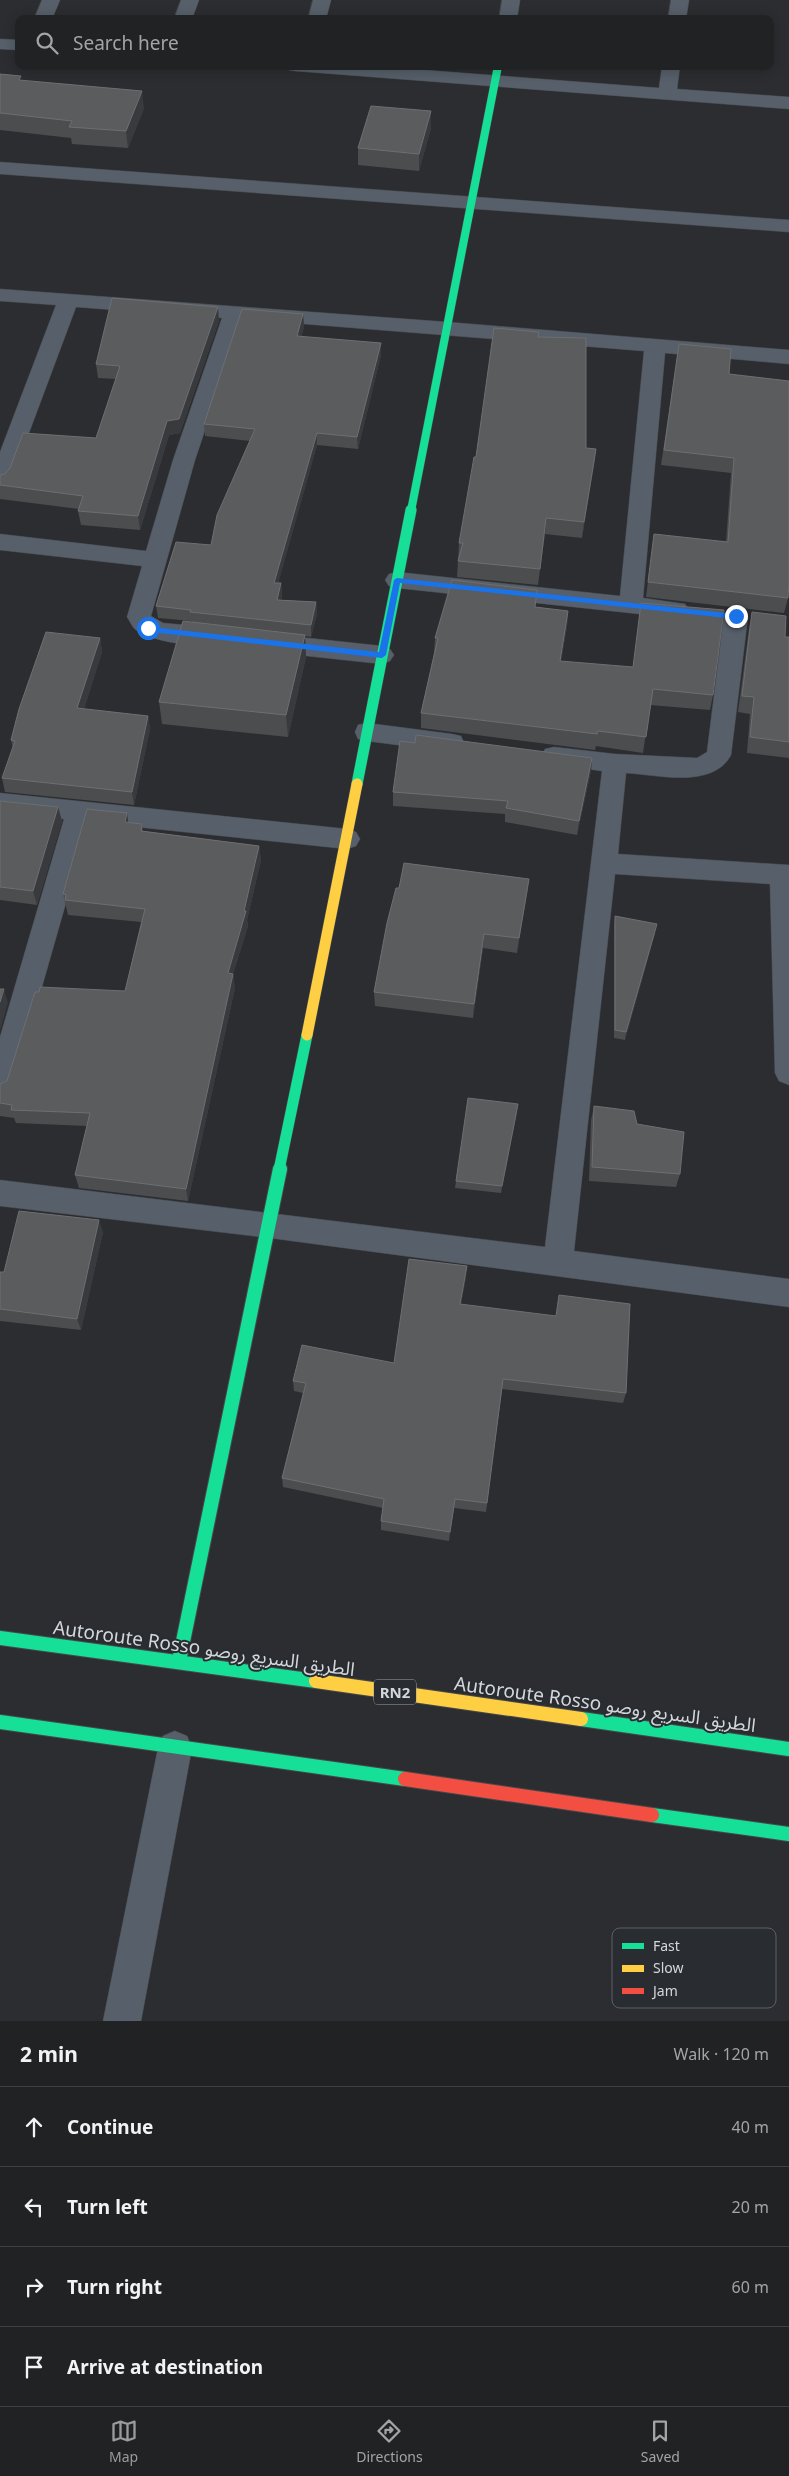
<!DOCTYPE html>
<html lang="en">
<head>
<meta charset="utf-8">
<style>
	body { margin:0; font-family:"Noto Sans","Noto Sans Arabic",sans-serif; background:#282a2c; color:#f1f3f6 }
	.stop { position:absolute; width:15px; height:15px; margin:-11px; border:4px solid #1a73e8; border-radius:50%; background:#fff }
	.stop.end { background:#1a73e8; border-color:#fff; box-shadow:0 1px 5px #0008 }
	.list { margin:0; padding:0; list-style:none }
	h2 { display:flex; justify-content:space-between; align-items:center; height:65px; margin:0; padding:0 20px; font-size:21px }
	h2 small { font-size:16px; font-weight:400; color:#a2a4a6 }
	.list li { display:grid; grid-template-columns:32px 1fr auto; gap:15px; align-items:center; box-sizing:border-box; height:80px; padding:0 20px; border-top:1px solid #3d3f41 }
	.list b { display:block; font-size:19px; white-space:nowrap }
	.list em { font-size:16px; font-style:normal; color:#a2a4a6 }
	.icon { flex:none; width:28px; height:28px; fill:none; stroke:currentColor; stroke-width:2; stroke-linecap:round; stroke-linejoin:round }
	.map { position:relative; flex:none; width:789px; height:2021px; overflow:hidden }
	.search { position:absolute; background:#202224; box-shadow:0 2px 12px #0003; left:15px; right:15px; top:15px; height:55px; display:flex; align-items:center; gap:12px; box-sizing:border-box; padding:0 18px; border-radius:10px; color:#a2a4a6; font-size:19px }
	.sheet { height:385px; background:#202224 }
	nav { display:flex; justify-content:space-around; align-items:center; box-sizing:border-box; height:70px; border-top:1px solid #3d3f41; background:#202224; font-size:14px; color:#a2a4a6 }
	nav a { display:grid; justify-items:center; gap:2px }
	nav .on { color:#999c9e }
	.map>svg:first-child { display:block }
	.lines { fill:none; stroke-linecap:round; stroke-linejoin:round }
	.street-casing { stroke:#47484a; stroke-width:1 }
	.fast-far2-casing { stroke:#47484a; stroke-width:9 }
	.fast-far1-casing { stroke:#47484a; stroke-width:12 }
	.fast-casing { stroke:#47484a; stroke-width:16 }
	.slow-far1-casing { stroke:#47484a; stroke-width:12 }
	.slow-casing { stroke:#47484a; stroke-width:16 }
	.jam-casing { stroke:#47484a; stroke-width:16 }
	.street { fill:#565f6a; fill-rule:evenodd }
	.fast-far2 { stroke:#16e098; stroke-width:8 }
	.fast-far1 { stroke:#16e098; stroke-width:11 }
	.fast { stroke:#16e098; stroke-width:14 }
	.slow-far1 { stroke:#ffcf43; stroke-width:11 }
	.slow { stroke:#ffcf43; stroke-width:14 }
	.jam { stroke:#f24e42; stroke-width:14 }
	.wall { fill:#4b4d4f }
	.shaded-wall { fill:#383a3d }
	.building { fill:#5a5c5e; stroke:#6d6f72 }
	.route { fill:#1a73e8 }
	.labels { text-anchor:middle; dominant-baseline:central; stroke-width:4; stroke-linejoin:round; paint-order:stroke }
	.shield { fill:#292d32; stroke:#a1a4a8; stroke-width:1 }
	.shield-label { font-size:15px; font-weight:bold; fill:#d4d7da }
	.near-street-label { font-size:19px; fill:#d4d7da; stroke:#292d32 }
	.key { fill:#292d32; stroke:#5c6064; stroke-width:1 }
	.key-label { font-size:14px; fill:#d4d7da }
</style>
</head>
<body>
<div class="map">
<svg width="789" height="2021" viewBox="0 0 789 2021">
	<rect width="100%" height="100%" fill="#2b2d30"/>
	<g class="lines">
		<g class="street-casing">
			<path id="street" d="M42,0H60L52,19H34Z
				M181,0H199L192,19H174Z
				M313,0H331L326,19H308Z
				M502,0H520L517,19H499Z
				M671,0H689L686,19H668Z
				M0,39L19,40V50L0,49Z
				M286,66H371L659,88L662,66H680L677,89L789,97V109L295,71L289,70Z
				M0,162L789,220V232L0,174Z
				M0,289L447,322L789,350V364L665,353L643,598L685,604L689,610L685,616L677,618L397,588L389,586L385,580L389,574L397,572L620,596L644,351L242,319L195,460L151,616L163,623L217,628L225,631L229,637L225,643C206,649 153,643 136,630C132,627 130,621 127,617L142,566L0,550V534L146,551L173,460L222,318L76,307L11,481L8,486L0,488V452L56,305L0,301Z
				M736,608L744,610L748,616L731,755C713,789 659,775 626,773L618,854L789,865V1085L779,1081L775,1073L770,884L615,874L574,1251L789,1279V1307L270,1238L0,1206V1180L545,1247L602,771L545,763L542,756L545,749L554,747L615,754L697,758L707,752L724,616L728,610Z
				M270,634L382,646L390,649L394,655L390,661L382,664L270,652L262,649L258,643L262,637Z
				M367,723L452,734L461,736L464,743L461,750L452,752L367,741L358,739L355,732L358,725Z
				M0,793L347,829L356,832L360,839L356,846L347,849L89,822L14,1085L10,1094L0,1097V1037L64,819L0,813Z
				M175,1731L187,1736L192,1748L141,2021H103L158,1748L163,1736Z"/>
		</g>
		<g class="fast-far2-casing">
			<path id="fast-far2" d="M411,511L498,66"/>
		</g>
		<g class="fast-far1-casing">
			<path id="fast-far1" d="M357,784L411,510
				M279,1170L307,1035"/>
		</g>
		<g class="fast-casing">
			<path id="fast" d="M0,1638L316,1681
				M179,1661L280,1169
				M581,1719L789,1749
				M0,1722L405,1779
				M652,1815L789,1834"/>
		</g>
		<g class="slow-far1-casing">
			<path id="slow-far1" d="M307,1035L357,784"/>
		</g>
		<g class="slow-casing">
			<path id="slow" d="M316,1681L581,1719"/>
		</g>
		<g class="jam-casing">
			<path id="jam" d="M405,1779L652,1815"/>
		</g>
		<use href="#street" class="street"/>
		<use href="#fast-far2" class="fast-far2"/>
		<use href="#fast-far1" class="fast-far1"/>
		<use href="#fast" class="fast"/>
		<use href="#slow-far1" class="slow-far1"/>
		<use href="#slow" class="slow"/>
		<use href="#jam" class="jam"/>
	</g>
	<path class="wall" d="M0,74L21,80L144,108L128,148L72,144L71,138L0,130Z
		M431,128L419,171L358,165V148Z
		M303,314L304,327L301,337L381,343V355L358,449L317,445L278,583H281L282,595L281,600L316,602L317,614L311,637L305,636L306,657L288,737L162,724L159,702L192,622L191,621L158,618L156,606L211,545L250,441L205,436L204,424Z
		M219,321L180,433L169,435L140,530L81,525L78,511L79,509L0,499V475L5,474L96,438L116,379L98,378L96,364Z
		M538,337L586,448L596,449L594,465L582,538L545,534L538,585L457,577L459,543L476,457Z
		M679,344L729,374L788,598L784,613L646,597L654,534L726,542L731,473L661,465Z
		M536,607L568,611L567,627L561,661L713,695L710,710L650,705L643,753L596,746L595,750L421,728V713L434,653L435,638Z
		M752,612L785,637H789V758L747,753L750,714L738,712L749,629Z
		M100,638L102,652L84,709L148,716L150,729L134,805L5,792L2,778L13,748L11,740Z
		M592,758L591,771L577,835L505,822V814L393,806V792Z
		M0,801L58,807L62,821L37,905L0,900Z
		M127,813L128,822L142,824L143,831L259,846L261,860L247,920L248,926L233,974L235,988L188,1201L79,1188L75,1175L87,1126L16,1123L14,1118L0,1116V1084L7,1081L39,992L125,991L141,922L68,915L63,894Z
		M529,879L527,894L517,953L483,948L473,1018L375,1006L374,992L399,888Z
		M615,916L655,933L625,1040L614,1038V925Z
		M594,1106L637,1124L680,1174L676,1187L589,1181L591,1120Z
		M517,1112L501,1193L455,1188L456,1181Z
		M103,1232L81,1330L0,1321V1272H4Z
		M466,1277L461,1304L626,1393L623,1403L502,1389L486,1512L454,1508L449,1541L381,1530V1521L383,1508L283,1487L282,1478L303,1393L294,1391L293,1381L394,1363Z"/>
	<path class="shaded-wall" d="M142,91L144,108L128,148L126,131Z
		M431,111V128L419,171V154Z
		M218,307L219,321L180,433L169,435L140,530L138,516L167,421Z
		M303,314L304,327L297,349V336Z
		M381,343V355L358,449L357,437Z
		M317,433V445L275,595L274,583Z
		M596,449L594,465L582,538L584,522Z
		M546,518L545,534L538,585L540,569Z
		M281,583L282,595L278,611L277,600Z
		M316,602L317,614L311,637V625Z
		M568,611L567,627L558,676L560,661Z
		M305,635L306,657L288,737L286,715Z
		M100,638L102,652L80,722L77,708Z
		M148,716L150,729L134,805L132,792Z
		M592,758L591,771L577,835L579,821Z
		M58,807L62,821L37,905L33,891Z
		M127,813L129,828L125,822Z
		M259,846L261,860L247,920L248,926L233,974L235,988L188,1201L186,1189L228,973L244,911Z
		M529,879L527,894L517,953L519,938Z
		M657,924L655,933L625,1040L626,1032Z
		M484,934L483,948L473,1018L474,1004Z
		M4,989L8,1003L0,1031V1002Z
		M518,1104L517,1112L501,1193L502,1186Z
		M99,1220L103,1232L81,1330L77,1319Z
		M467,1266L466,1277L459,1314L460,1304Z
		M455,1499L454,1508L449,1541L450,1532Z"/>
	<path class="building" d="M0,74L21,76L19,80L142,91L126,131L69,127L72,121L0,113Z
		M371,106L431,111L419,154L358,148Z
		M112,298L218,307L179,419L167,421L138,516L78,511L83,496L0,485V475L5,474L10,468L23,433L96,438L120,366L96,364Z
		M242,309L303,314L297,336L381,343L357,437L317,433L274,583H281L277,600L316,602L311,625L190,612L191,610L156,606L176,542L211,545L217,515L255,429L204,424Z
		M494,328L539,332L538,337L586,338V448L596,449L584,522L546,518L540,569L458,561L463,543H459L474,457H476Z
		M679,344L731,349L729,374L789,381V581L788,598L648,582L654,534L728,542L734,458L664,450Z
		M452,580L537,590L535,607L568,611L560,661L633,667L641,603L724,610L713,695L653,689L646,737L598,731L597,734L421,713L438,638H435Z
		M752,612L786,616L785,637H789V742L750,737L754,697L742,696Z
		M183,621L305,635L286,715L159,702Z
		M46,632L100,638L77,708L148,716L132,792L2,778L15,741L11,740L19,709Z
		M416,735L592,758L579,821L506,808L508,801L393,792L400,741L415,743Z
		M0,801L58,807L33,891L0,887Z
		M87,809L127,813L125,822L142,824L141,831L259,846L244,911H246L228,973L233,974L186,1189L75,1175L90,1113L11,1110L12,1105L0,1103V1084L7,1081L35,992H39L40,987L125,991L145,909L65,900L66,895L63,894Z
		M404,863L529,879L519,938L484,934L474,1004L374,992L387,923L396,888H399Z
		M615,916L657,924L626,1032L615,1030Z
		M0,989H4L0,1002Z
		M468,1098L518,1104L502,1186L456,1181Z
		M594,1106L634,1111L637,1124L684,1132L680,1174L592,1167Z
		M19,1211L99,1220L77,1319L0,1309V1272H4Z
		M409,1259L467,1266L460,1304L556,1316L559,1295L630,1304L626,1393L503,1379L487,1503L455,1499L450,1532L381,1521L384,1499L282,1478L306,1383L293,1381L302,1345L394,1363Z"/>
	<path class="route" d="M397,578L736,614L740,616L736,619L400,583L386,655L382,658L160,633L144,628L148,625L160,628L379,652L394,580Z"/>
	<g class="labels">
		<rect class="shield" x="374" y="1679.5" width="42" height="25" rx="4"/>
		<g class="shield-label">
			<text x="395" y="1692">RN2</text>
		</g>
		<g class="near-street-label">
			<text transform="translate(204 1648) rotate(8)">Autoroute Rosso الطريق السريع روصو</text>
			<text transform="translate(605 1704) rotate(8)">Autoroute Rosso الطريق السريع روصو</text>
		</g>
	</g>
	<rect x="612" y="1928" width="164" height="80" rx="8" class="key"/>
	<rect x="622" y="1943" width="22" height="6" fill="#16e098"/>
	<rect x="622" y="1965" width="22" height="7" fill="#ffcf43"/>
	<rect x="622" y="1988" width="22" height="6" fill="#f24e42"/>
	<g class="key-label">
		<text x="653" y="1951">Fast</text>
		<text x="653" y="1973">Slow</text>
		<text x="653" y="1996">Jam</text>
	</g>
</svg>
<div class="stop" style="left:148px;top:628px"></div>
<div class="stop end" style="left:736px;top:616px"></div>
<div class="search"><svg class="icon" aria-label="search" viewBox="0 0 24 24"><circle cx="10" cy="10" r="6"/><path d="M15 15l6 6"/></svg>Search here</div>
</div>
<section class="sheet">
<h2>2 min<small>Walk · 120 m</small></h2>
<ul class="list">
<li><svg class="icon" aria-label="ahead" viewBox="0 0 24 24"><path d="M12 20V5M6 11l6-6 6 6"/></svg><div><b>Continue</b></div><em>40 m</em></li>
<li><svg class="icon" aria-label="left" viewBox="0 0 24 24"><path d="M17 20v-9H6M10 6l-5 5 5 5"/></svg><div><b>Turn left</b></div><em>20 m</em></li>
<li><svg class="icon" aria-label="right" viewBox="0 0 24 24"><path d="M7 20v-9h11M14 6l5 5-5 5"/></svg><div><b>Turn right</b></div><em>60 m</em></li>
<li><svg class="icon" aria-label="arrive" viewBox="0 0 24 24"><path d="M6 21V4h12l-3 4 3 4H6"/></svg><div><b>Arrive at destination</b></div></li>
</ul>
</section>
<nav>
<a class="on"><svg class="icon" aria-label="map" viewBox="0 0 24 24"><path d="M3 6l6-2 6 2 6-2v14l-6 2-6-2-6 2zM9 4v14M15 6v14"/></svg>Map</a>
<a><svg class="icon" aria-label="directions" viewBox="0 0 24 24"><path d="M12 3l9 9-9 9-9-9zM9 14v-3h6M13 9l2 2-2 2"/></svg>Directions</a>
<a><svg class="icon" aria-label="saved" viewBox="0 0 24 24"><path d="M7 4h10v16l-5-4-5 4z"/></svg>Saved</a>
</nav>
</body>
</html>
